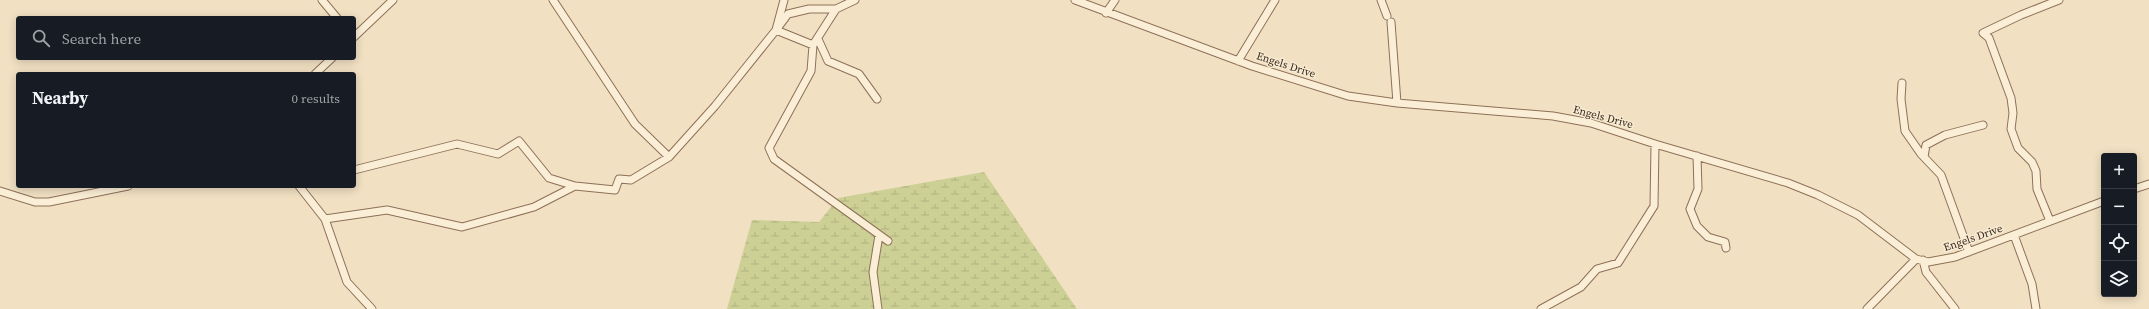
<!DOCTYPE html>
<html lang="en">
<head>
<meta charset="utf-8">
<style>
	body { margin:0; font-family:"Source Serif 4",serif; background:#242831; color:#f1f3f6 }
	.controls { position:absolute; right:12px; bottom:12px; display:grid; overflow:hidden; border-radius:4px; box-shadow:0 2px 10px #0003 }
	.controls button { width:36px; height:36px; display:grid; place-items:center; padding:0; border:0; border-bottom:1px solid #363941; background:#171b24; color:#f1f3f6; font:20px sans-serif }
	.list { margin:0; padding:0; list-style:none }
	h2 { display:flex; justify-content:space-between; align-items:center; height:52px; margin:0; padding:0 16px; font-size:17px }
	h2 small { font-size:13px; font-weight:400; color:#9ea1a6 }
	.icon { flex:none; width:22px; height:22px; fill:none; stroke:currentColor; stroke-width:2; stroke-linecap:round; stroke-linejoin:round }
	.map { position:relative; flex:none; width:2149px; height:309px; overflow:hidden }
	.search { position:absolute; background:#171b24; box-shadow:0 2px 10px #0003; left:16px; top:16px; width:340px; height:44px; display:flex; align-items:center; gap:10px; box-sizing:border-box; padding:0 14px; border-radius:4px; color:#9ea1a6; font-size:15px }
	.panel { position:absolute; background:#171b24; box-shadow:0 2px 10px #0003; left:16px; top:72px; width:340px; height:116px; border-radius:4px }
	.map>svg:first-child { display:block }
	.wetland { fill:url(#wetland-marsh) }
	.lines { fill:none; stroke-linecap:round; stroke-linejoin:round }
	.minor-casing { stroke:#8d7058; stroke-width:9 }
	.minor { stroke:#fbeed6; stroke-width:7 }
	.labels { text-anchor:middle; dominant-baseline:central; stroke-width:3; stroke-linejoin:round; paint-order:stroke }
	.street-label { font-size:11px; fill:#3b2a1d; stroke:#f8ebd3 }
</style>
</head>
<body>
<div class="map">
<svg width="2149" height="309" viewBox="0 0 2149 309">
	<defs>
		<pattern id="wetland-marsh" width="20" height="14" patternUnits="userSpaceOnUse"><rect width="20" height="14" fill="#cdd095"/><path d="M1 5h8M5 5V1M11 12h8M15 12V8" fill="none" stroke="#b1b380"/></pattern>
	</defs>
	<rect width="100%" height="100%" fill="#f1e0c2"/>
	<path class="wetland" d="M984,172L1077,309H727L752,220L819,222L838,198Z"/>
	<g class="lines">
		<g class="minor-casing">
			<path id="minor" d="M322,0L337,18
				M553,0L635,124L669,157
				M1075,0L1252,66L1348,96L1397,103L1553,116L1591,123L1655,144L1788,183L1818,195L1858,215L1916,259L1928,262L1955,257L2104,201
				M1381,0L1387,16
				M836,9L813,45L811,71L769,148L774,159L888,241
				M1106,13L1115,0
				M1391,22L1397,103
				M354,37L393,0
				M818,39L828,61L859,74L877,99
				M813,45L776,30L788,14L809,9H836L855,0
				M1238,61L1275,0
				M315,74L332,58
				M1902,83L1901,99L1905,131L1921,154L1941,175L1969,252
				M1697,156L1698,189L1690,209L1697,226L1708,237L1725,242L1726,248
				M1924,157L1926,145L1945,135L1983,125
				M354,170L457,144L498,154L519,141L549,178L575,186
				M299,186L325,219L347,282L372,309
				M2134,189L2149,184
				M0,191L35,202H49L128,186
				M325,219L387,210L462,227L534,207L575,186L615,190L619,179L631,180L669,157L715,106L776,30L784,0
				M2050,221L2037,189L2036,171L2032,162L2018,148L2011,129L2013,113L2011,98L1989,38L1983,33L2021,15L2059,0
				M2014,235L2032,284L2036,309
				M1923,260L1926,272L1955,309
				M878,309L873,272L879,235
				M1541,309L1581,287L1597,269L1618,263L1654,206L1655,144
				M1867,309L1916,259"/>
		</g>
		<use href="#minor" class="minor"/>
	</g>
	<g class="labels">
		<g class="street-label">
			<text transform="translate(1286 65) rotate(18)">Engels Drive</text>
			<text transform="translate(1603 117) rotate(15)">Engels Drive</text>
			<text transform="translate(1973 238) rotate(-19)">Engels Drive</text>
		</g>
	</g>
</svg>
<div class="controls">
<button>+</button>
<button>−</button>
<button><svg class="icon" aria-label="locate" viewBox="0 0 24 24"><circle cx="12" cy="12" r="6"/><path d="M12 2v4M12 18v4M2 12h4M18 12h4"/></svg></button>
<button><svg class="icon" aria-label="layers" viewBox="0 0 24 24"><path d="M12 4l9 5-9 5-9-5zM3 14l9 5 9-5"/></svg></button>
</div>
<div class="search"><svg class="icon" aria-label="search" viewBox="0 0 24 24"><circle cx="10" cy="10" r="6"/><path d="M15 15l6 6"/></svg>Search here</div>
<section class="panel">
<h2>Nearby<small>0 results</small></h2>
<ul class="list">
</ul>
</section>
</div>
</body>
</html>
